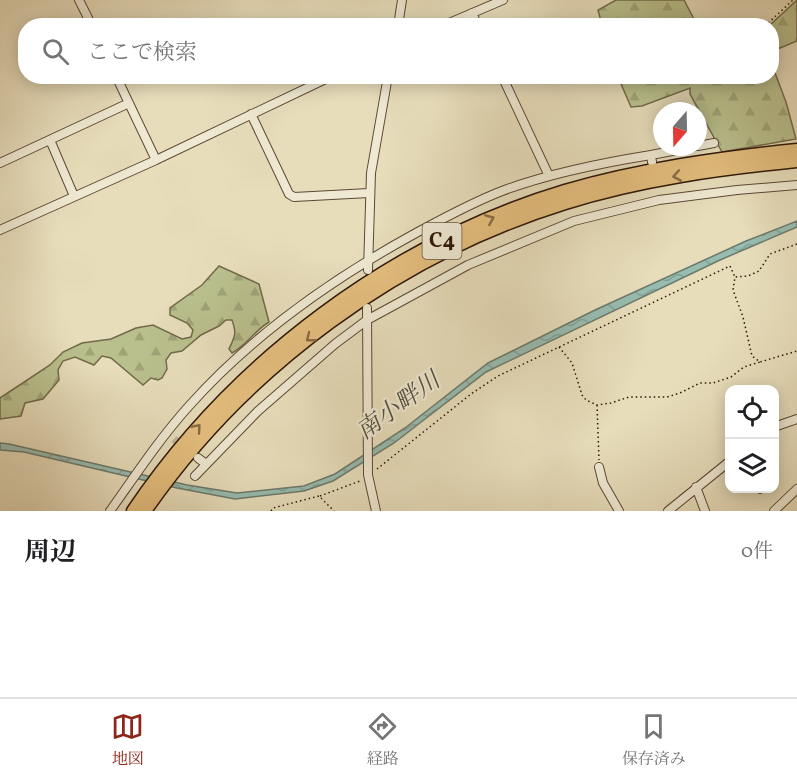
<!DOCTYPE html>
<html lang="ja">
<head>
<meta charset="utf-8">
<style>
	body { margin:0; font-family:Vollkorn,"Noto Serif JP",serif; background:#f2f2f2; color:#202124 }
	.controls { position:absolute; right:18px; bottom:18px; display:grid; overflow:hidden; border-radius:12px; box-shadow:0 3px 15px #0003 }
	.controls button { width:54px; height:54px; display:grid; place-items:center; padding:0; border:0; border-bottom:2px solid #e0e0e0; background:#fff; color:#202124; font:30px sans-serif }
	.compass { position:absolute; left:653px; top:102px; width:54px; height:54px; border-radius:50%; background:#fff; box-shadow:0 3px 15px #0003; rotate:200deg }
	.list { margin:0; padding:0; list-style:none }
	h2 { display:flex; justify-content:space-between; align-items:center; height:78px; margin:0; padding:0 24px; font-size:26px }
	h2 small { font-size:20px; font-weight:400; color:#757577 }
	.icon { flex:none; width:33px; height:33px; fill:none; stroke:currentColor; stroke-width:2; stroke-linecap:round; stroke-linejoin:round }
	.map { position:relative; flex:none; width:797px; height:511px; overflow:hidden }
	.search { position:absolute; background:#fff; box-shadow:0 3px 15px #0003; left:18px; right:18px; top:18px; height:66px; display:flex; align-items:center; gap:15px; box-sizing:border-box; padding:0 21px; border-radius:24px; color:#757577; font-size:22px }
	.sheet { height:186px; background:#fff }
	nav { display:flex; justify-content:space-around; align-items:center; box-sizing:border-box; height:84px; border-top:2px solid #e0e0e0; background:#fff; font-size:16px; color:#757577 }
	nav a { display:grid; justify-items:center; gap:3px }
	nav .on { color:#8f2418 }
	.map>svg:first-child { display:block }
	.forest { fill:url(#forest-firs); stroke:#726b4a; stroke-width:1.5 }
	.water { fill:url(#water-waves); stroke:#6c7a6c; stroke-width:1.5 }
	.lines { fill:none; stroke-linecap:round; stroke-linejoin:round }
	.minor-tunnel { stroke:#c2b597; stroke-width:8; stroke-dasharray:8 4; stroke-linecap:butt }
	.minor-casing { stroke:#5b4834; stroke-width:10 }
	.highway-casing { stroke:#2c1607; stroke-width:15 }
	.path { stroke:#2c1607; stroke-width:1.5; stroke-dasharray:1.5 3; stroke-linecap:butt }
	.minor { stroke:#efe9d3; stroke-width:8 }
	.highway { stroke:#e4be7e; stroke-width:12 }
	.oneway { stroke:#886a42 }
	.labels { text-anchor:middle; dominant-baseline:central; stroke-width:4.5; stroke-linejoin:round; paint-order:stroke }
	.shield { fill:#efe9d3; stroke:#654; stroke-width:1.5 }
	.shield-label { font-size:21px; font-weight:bold; fill:#2c1607 }
	.water-label { font-size:24px; font-style:italic; fill:#515042; stroke:#efe9d3 }
</style>
</head>
<body>
<div class="map">
<svg width="797" height="511" viewBox="0 0 797 511">
	<defs>
		<pattern id="forest-firs" width="22" height="20" patternUnits="userSpaceOnUse" patternTransform="scale(1.5)"><rect width="22" height="20" fill="#b9c08d"/><path d="M5 1l3.5 6h-7zM16 11l3.5 6h-7z" fill="#9fa478"/></pattern>
		<pattern id="water-waves" width="16" height="10" patternUnits="userSpaceOnUse" patternTransform="scale(1.5)"><rect width="16" height="10" fill="#97bcb0"/><path d="M0 5q4-4 8 0t8 0" fill="none" stroke="#82a196"/></pattern>
	</defs>
	<rect width="100%" height="100%" fill="#e7ddbb"/>
	<filter id="stains"><feTurbulence type="fractalNoise" baseFrequency=".00333" numOctaves="4"/><feColorMatrix values="0 0 0 0 .2 0 0 0 0 .09 0 0 0 0 .02 0 0 0 .5 -.17"/></filter>
	<radialGradient id="worn" r=".72"><stop offset=".6" stop-color="#630" stop-opacity="0"/><stop offset="1" stop-color="#630" stop-opacity=".3"/></radialGradient>
	<path class="forest" d="M616,0H684L697,25H602L598,10Z
		M797,0V41L775,50L772,58V26L770,25Z
		M772,65L786,102L796,139L722,152L690,94V88L642,106L631,107L618,77L772,76Z
		M219,266L259,284L269,322C254,331 247,345 232,353L229,349C235,336 237,334 232,320H226L219,326L201,335L182,351L171,353L166,360L167,369L162,378L158,380L151,378L143,385L111,358L102,356L94,365L75,357L63,361L58,370L59,380L43,399L25,403L21,416L0,419V398L50,365L63,352L82,343L111,339L136,328L153,325L182,339L191,337L193,330L187,323L170,315V308L202,285Z"/>
	<path class="water" d="M797,221V227L720,260L486,372L394,443L333,481L304,491L235,499L177,488L24,452L0,450V443L9,444L187,485L237,493L304,486L335,474L405,428L488,363L595,310L746,241Z"/>
	<g class="lines">
		<path class="minor-tunnel" d="M174,439L185,448"/>
		<g class="minor-casing">
			<path id="minor" d="M79,0L92,26
				M472,13L478,26
				M398,26L402,0
				M442,26L503,0
				M116,76L156,160
				M502,76L549,176
				M251,114L289,194L294,197L369,193
				M50,140L74,196
				M698,146L714,143
				M651,155L693,147
				M0,163L129,103
				M0,230L156,160L332,76
				M368,270L371,173L388,76
				M367,308L368,475L376,511
				M774,427L797,419
				M198,458L206,464
				M599,467L603,483L619,511
				M195,476L258,411L335,344L367,320L468,265L574,221L659,200L737,190L797,185
				M696,487L705,511
				M760,488V489
				M110,511C135,476 160,438 189,406C253,334 332,279 416,233C444,218 471,203 502,191C550,173 601,163 651,155L652,162
				M668,511L730,461
				M774,511L797,489"/>
		</g>
		<g class="highway-casing">
			<path id="highway" d="M133,511C234,361 392,243 565,191C641,169 719,158 797,150
				M145,511C245,366 398,255 565,203C641,179 719,169 797,161"/>
		</g>
		<path class="path" d="M765,26L793,0
			M797,244L770,254L759,271L748,276L735,277L733,290L743,317L752,356L760,362L797,351
			M559,347L572,363L582,395L586,400L597,405L611,403L629,397H667L680,393L700,383H713L731,377L744,367L760,362
			M597,405L599,460
			M377,469L471,394L498,376L730,266L735,277
			M320,496L360,481
			M271,511L273,508L319,496L334,511"/>
		<use href="#minor" class="minor"/>
		<use href="#highway" class="highway"/>
	</g>
	<defs><path id="oneway-chevron" d="M-2-3.5L2.5 0L-2 3.5" fill="none" stroke-width="1.6" stroke-linecap="round" stroke-linejoin="round" transform="scale(1.5)"/></defs>
	<g class="oneway">
		<use href="#oneway-chevron" transform="translate(677 176) rotate(170)"/>
		<use href="#oneway-chevron" transform="translate(490 219) rotate(-23)"/>
		<use href="#oneway-chevron" transform="translate(310 338) rotate(142)"/>
		<use href="#oneway-chevron" transform="translate(197 428) rotate(-49)"/>
	</g>
	<g class="labels">
		<rect class="shield" x="422.5" y="223" width="39" height="36" rx="4.5"/>
		<g class="shield-label">
			<text x="442" y="241">C4</text>
		</g>
		<g class="water-label">
			<text transform="translate(399 407) rotate(-36)">南小畔川</text>
		</g>
	</g>
	<rect width="100%" height="100%" filter="url(#stains)"/>
	<rect width="100%" height="100%" fill="url(#worn)"/>
</svg>
<div class="controls">
<button><svg class="icon" aria-label="locate" viewBox="0 0 24 24"><circle cx="12" cy="12" r="6"/><path d="M12 2v4M12 18v4M2 12h4M18 12h4"/></svg></button>
<button><svg class="icon" aria-label="layers" viewBox="0 0 24 24"><path d="M12 4l9 5-9 5-9-5zM3 14l9 5 9-5"/></svg></button>
</div>
<svg class="compass" viewBox="-18 -18 36 36"><path d="M0-13l5 13h-10z" fill="#e53935"/><path d="M0 13l5-13h-10z" fill="#757577"/></svg>
<div class="search"><svg class="icon" aria-label="search" viewBox="0 0 24 24"><circle cx="10" cy="10" r="6"/><path d="M15 15l6 6"/></svg>ここで検索</div>
</div>
<section class="sheet">
<h2>周辺<small>0件</small></h2>
<ul class="list">
</ul>
</section>
<nav>
<a class="on"><svg class="icon" aria-label="map" viewBox="0 0 24 24"><path d="M3 6l6-2 6 2 6-2v14l-6 2-6-2-6 2zM9 4v14M15 6v14"/></svg>地図</a>
<a><svg class="icon" aria-label="directions" viewBox="0 0 24 24"><path d="M12 3l9 9-9 9-9-9zM9 14v-3h6M13 9l2 2-2 2"/></svg>経路</a>
<a><svg class="icon" aria-label="saved" viewBox="0 0 24 24"><path d="M7 4h10v16l-5-4-5 4z"/></svg>保存済み</a>
</nav>
</body>
</html>
